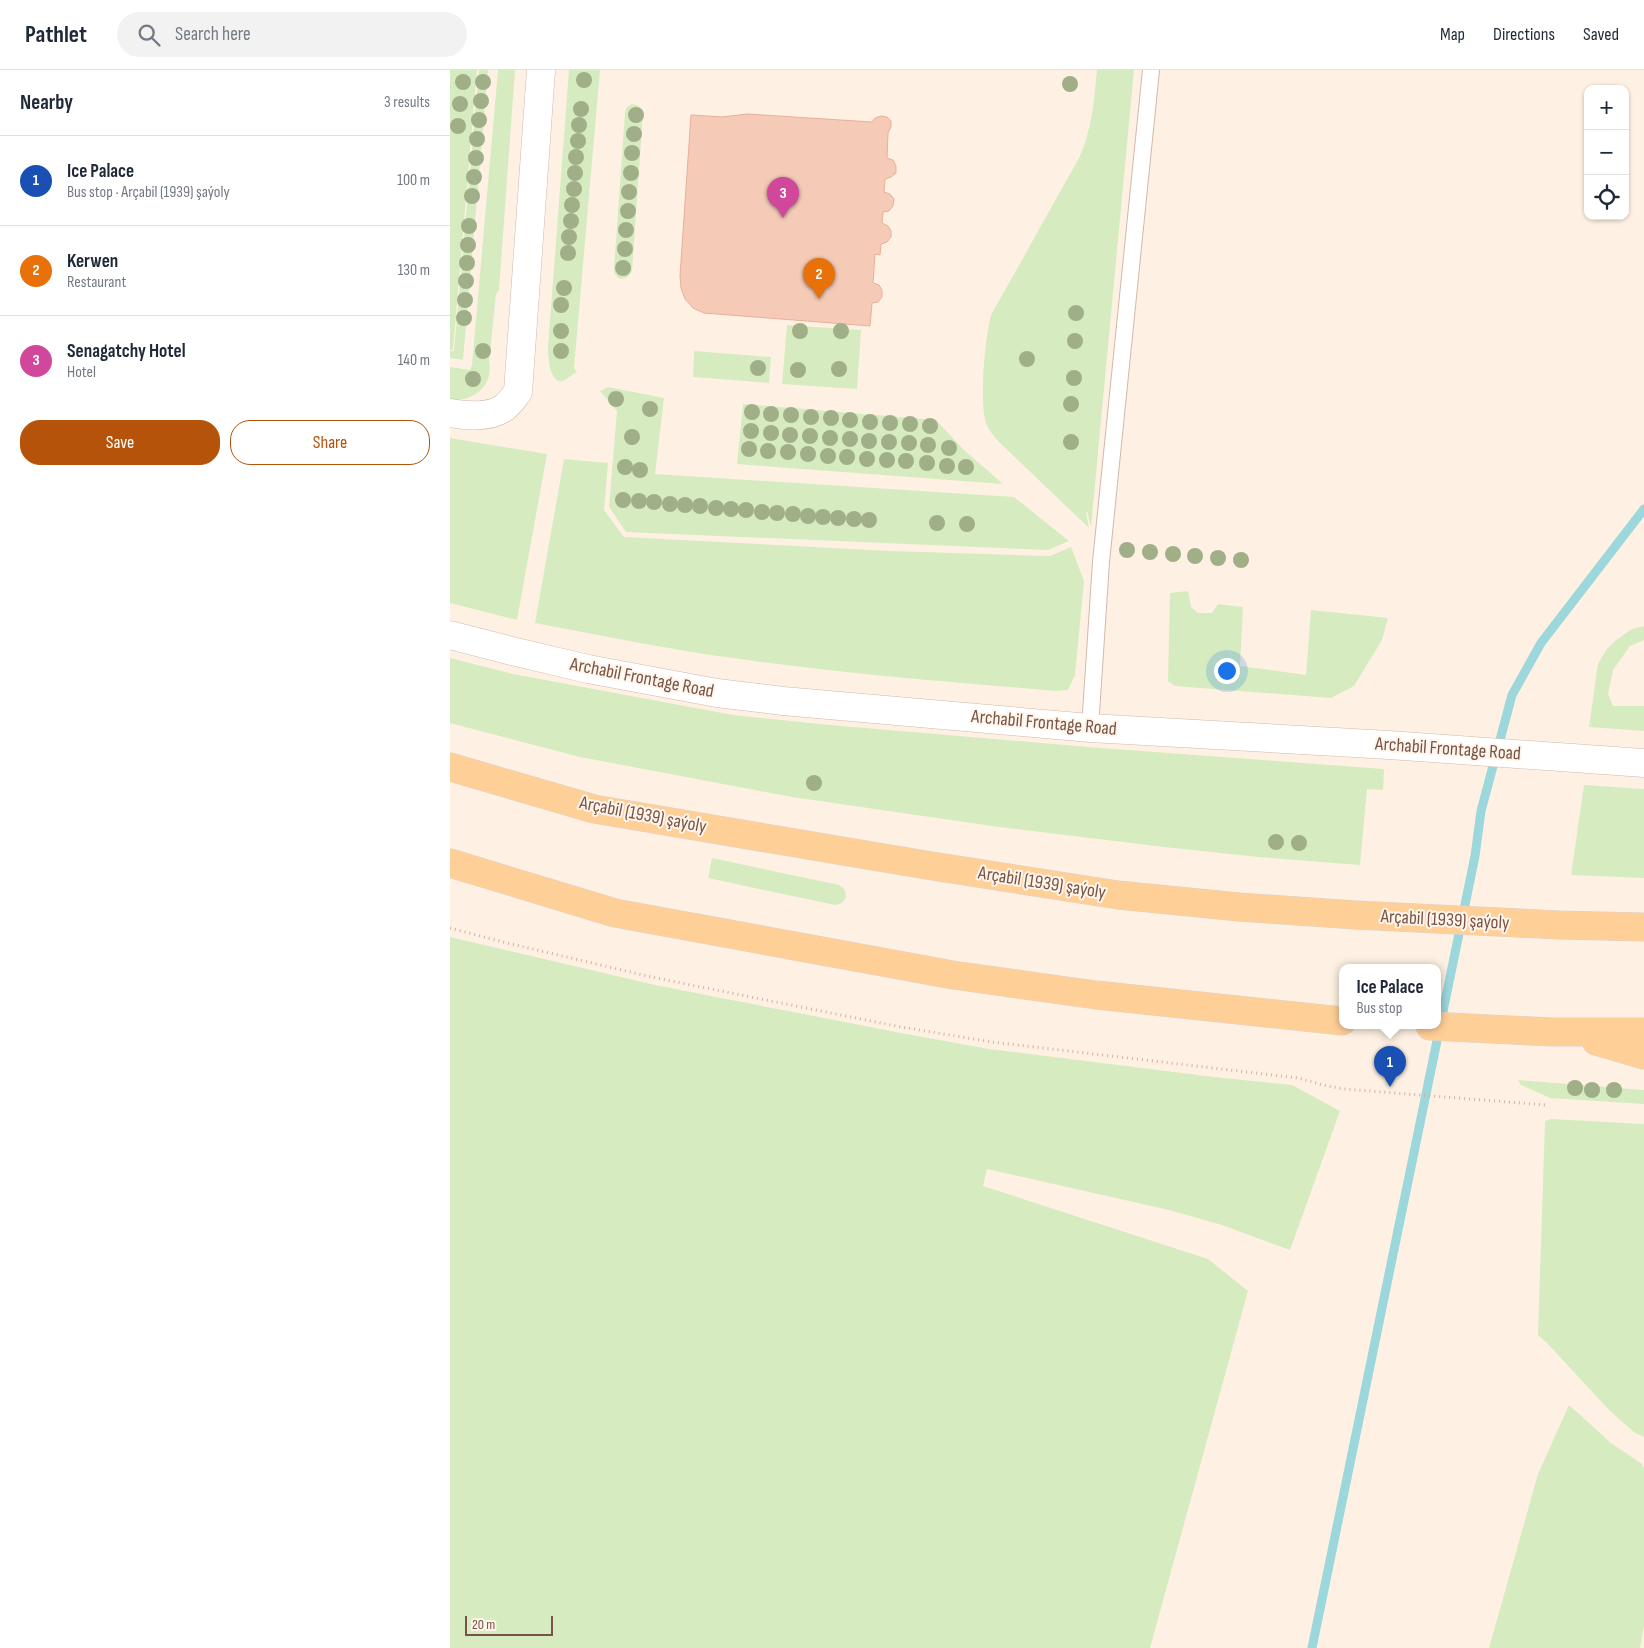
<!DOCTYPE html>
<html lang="en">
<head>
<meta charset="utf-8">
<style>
	body { margin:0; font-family:"Sofia Sans Condensed",sans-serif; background:#f2f2f3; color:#1f2937 }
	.controls { position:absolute; right:15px; top:15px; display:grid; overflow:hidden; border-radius:10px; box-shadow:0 1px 4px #0004 }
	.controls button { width:45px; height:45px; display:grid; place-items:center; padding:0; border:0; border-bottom:1px solid #e0e1e3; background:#fff; color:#1f2937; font:25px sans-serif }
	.scale { position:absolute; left:15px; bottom:12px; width:88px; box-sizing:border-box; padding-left:5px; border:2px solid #785347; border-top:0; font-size:14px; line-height:18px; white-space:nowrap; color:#785347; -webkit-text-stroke:4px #fff5ea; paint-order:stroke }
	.you { position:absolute; left:776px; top:600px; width:18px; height:18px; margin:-12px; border:4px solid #fff; border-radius:50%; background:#1a73e8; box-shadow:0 0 0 8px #1a73e833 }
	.badge { display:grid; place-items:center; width:32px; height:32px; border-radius:50%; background:#b45309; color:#fff; font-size:16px; font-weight:700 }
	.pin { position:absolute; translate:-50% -41px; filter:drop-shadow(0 1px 2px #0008) }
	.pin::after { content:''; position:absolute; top:26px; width:18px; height:15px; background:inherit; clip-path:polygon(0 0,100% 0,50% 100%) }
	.popup { position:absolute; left:889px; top:894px; width:102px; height:65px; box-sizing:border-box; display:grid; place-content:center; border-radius:10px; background:#fff; filter:drop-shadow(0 1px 4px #0005); font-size:16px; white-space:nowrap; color:#747a83 }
	.popup b { font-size:19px; color:#1f2937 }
	.popup::after { content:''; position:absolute; left:50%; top:100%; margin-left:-10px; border:10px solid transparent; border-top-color:#fff }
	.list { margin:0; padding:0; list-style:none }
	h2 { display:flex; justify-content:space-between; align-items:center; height:65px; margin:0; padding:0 20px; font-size:21px }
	h2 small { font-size:16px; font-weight:400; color:#747a83 }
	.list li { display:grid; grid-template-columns:32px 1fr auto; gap:15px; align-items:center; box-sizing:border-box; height:90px; padding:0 20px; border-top:1px solid #e0e1e3 }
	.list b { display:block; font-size:19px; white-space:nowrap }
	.list p { margin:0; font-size:16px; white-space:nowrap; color:#747a83 }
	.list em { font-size:16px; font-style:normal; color:#747a83 }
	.actions { display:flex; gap:10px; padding:15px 20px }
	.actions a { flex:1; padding:11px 0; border:1px solid #b45309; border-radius:20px; text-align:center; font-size:18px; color:#b45309 }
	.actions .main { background:#b45309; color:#fff }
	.icon { flex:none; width:28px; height:28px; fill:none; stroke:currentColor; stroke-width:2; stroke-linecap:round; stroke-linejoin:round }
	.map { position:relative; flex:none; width:1194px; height:1578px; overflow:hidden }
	header { display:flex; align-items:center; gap:30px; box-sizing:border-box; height:70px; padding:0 25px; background:#fff; border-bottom:1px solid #e0e1e3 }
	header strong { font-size:24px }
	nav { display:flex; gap:28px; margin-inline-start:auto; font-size:18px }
	.search { width:350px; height:45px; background:#f2f2f3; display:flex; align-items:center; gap:12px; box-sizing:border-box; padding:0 18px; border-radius:28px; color:#747a83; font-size:19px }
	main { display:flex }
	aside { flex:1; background:#fff }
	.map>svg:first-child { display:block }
	.green { fill:#d6ecc0 }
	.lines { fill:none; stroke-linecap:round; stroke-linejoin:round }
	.stream { stroke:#9bd7db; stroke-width:9 }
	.building { fill:#f5cbb8; stroke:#e9af97 }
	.service-casing { stroke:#d2b9ab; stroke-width:18 }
	.minor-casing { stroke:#d2b9ab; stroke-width:29 }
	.primary-casing { stroke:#dcd2cf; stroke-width:29 }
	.path { stroke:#daae9b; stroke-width:3; stroke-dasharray:1 4; stroke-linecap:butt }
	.service { stroke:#fff; stroke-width:16 }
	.minor { stroke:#fff; stroke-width:28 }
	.primary { stroke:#ffcf98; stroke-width:28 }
	.tree { fill:#a0af87 }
	.labels { text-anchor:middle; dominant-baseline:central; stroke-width:4; stroke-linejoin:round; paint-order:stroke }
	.street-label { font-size:19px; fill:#785347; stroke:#fff5ea }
</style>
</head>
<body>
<header>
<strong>Pathlet</strong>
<div class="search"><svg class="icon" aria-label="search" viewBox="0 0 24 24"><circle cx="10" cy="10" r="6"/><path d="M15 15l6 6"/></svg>Search here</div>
<nav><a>Map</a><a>Directions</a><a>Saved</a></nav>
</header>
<main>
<aside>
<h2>Nearby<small>3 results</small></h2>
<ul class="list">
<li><span class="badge" style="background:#1a4fb4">1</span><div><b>Ice Palace</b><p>Bus stop · Arçabil (1939) şaýoly</p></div><em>100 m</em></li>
<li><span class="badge" style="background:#e8710a">2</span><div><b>Kerwen</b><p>Restaurant</p></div><em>130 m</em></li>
<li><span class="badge" style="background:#d1479c">3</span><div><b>Senagatchy Hotel</b><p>Hotel</p></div><em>140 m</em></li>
</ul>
<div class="actions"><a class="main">Save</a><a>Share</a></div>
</aside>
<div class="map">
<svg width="1194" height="1578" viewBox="0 0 1194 1578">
	<rect width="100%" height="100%" fill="#fef1e3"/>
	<path class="green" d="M0,0H27L3,280H0Z
		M29,0H38L13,290L0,288V281H4Z
		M48,0H65L49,220L46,224L39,292C44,316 23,332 0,330V297L20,300L22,295Z
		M119,0H150L124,298L127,302C123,304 117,309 113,311C99,314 98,285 98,277Z
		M647,0H684L641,457L637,441L636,442L639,458L549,372C544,366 539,361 536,353C529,332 535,268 541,245L629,88C642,60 644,31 647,0Z
		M182,34C189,35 192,37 193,43L182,201C177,211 166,212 164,200L175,42L177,37Z
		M337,255L411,260L407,319L332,314Z
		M244,281L321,287L319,313L243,307Z
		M158,317L214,328L205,404L564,427L619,471L598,480L176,462L159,437L167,341L150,321Z
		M293,334L486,350L514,380L553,414L287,394Z
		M0,368L97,384L67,550L0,533Z
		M114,389L158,393L154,440L174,467L440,481L600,486L621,477L634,511L625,605L618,620L606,621C501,612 395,604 290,589C222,580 153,566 85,553Z
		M738,521L741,537L748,543H762L768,534L793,537L790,596L856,605L861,540L938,548L932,570L904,616L881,628L725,616L718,611L720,523Z
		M1194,556V570L1180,576L1163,600L1158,624L1163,636H1194V661L1139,657L1148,594L1156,580L1166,570L1182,559Z
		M0,588L63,604L283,645L380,655L638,677L934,699L933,720L917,719L910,795L808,787L714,777L549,757L342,727L130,687L0,653Z
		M1134,715L1194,719V808L1121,805Z
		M262,788L389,815C400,821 397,834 385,835L258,808Z
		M0,867L205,915L451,963L539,979L764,1007L842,1015L890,1041L840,1180L772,1155L719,1140L537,1099L533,1116L758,1189L798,1221L700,1578H0Z
		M1068,1010L1194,1020V1034L1100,1028L1071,1015Z
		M1101,1049L1194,1054V1367L1185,1363L1160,1341L1097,1273L1088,1265L1095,1051Z
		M1119,1335L1161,1373L1192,1394L1194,1398V1556L1190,1578H1039L1088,1404Z"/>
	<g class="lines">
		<path class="stream" d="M862,1578L1025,786L1031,741L1062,625L1091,573L1194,439"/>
	</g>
	<path class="building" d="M297,44L422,52L425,48L431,46L437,47L441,51V57L438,63L437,88L443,90L446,96V103L441,107L435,109L434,122L440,124L444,129L443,136L439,141L433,142L432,153L438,156L441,161V167L437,172L431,174L430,185L425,184L423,213L429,215L432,220V227L428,232L422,233L420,256L254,243L243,238L235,229L231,218L230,206L241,45L272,47Z"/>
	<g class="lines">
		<g class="service-casing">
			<path id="service" d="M640,658L651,492L701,0"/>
		</g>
		<g class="minor-casing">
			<path id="minor" d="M0,343C16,346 41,348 55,337C60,333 64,327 68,322L91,0
				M0,565L66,582L138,599L267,623L333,631L640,658L939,675L1194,693"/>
		</g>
		<g class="primary-casing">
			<path id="primary" d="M0,697L144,739L476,795L668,825L789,837L906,845L1109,855L1194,857
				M0,793L165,843L503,905L646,925L892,951
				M980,956L1102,962H1194
				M1146,971L1194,985"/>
		</g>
		<path class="path" d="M0,858L53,872L206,908L451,957L542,972L848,1008L877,1016L894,1019L1096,1035"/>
		<use href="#service" class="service"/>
		<use href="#minor" class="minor"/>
		<use href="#primary" class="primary"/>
	</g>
	<g class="tree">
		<circle cx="134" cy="10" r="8"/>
		<circle cx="13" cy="12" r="8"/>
		<circle cx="33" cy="12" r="8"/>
		<circle cx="620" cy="14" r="8"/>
		<circle cx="31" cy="31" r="8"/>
		<circle cx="10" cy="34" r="8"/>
		<circle cx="131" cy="39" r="8"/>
		<circle cx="186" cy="45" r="8"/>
		<circle cx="29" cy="50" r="8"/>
		<circle cx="129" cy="55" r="8"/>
		<circle cx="8" cy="56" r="8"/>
		<circle cx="184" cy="64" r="8"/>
		<circle cx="27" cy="69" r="8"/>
		<circle cx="128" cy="71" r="8"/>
		<circle cx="182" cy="83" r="8"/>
		<circle cx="126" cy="87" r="8"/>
		<circle cx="26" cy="88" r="8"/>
		<circle cx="125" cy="103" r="8"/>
		<circle cx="181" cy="103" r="8"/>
		<circle cx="24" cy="107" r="8"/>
		<circle cx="124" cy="119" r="8"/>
		<circle cx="179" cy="122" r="8"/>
		<circle cx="22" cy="126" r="8"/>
		<circle cx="122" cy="135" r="8"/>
		<circle cx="178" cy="141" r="8"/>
		<circle cx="121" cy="151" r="8"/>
		<circle cx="19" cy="156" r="8"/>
		<circle cx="176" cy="160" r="8"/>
		<circle cx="119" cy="167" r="8"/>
		<circle cx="18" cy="175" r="8"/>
		<circle cx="175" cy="179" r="8"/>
		<circle cx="118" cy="183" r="8"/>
		<circle cx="17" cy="193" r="8"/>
		<circle cx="173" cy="198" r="8"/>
		<circle cx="16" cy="211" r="8"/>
		<circle cx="114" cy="218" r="8"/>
		<circle cx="15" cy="230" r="8"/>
		<circle cx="111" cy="235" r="8"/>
		<circle cx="626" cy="243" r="8"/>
		<circle cx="14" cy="248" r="8"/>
		<circle cx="111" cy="261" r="8"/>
		<circle cx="350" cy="261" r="8"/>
		<circle cx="391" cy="261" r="8"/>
		<circle cx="625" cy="271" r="8"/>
		<circle cx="33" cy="281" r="8"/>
		<circle cx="111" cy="281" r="8"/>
		<circle cx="577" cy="289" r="8"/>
		<circle cx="308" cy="298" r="8"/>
		<circle cx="389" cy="299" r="8"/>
		<circle cx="348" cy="300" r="8"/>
		<circle cx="624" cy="308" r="8"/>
		<circle cx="23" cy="309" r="8"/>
		<circle cx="166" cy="329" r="8"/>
		<circle cx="621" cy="334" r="8"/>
		<circle cx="200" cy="339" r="8"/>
		<circle cx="302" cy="342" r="8"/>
		<circle cx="321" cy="344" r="8"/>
		<circle cx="341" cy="345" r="8"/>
		<circle cx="361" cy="347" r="8"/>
		<circle cx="381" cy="348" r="8"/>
		<circle cx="400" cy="350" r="8"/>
		<circle cx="420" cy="352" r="8"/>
		<circle cx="440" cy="353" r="8"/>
		<circle cx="460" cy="354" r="8"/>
		<circle cx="480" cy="356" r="8"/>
		<circle cx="301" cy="361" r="8"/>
		<circle cx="321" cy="363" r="8"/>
		<circle cx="340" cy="365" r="8"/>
		<circle cx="360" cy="366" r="8"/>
		<circle cx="182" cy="367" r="8"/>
		<circle cx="380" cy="368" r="8"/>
		<circle cx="400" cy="369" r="8"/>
		<circle cx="419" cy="371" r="8"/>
		<circle cx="439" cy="372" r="8"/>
		<circle cx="621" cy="372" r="8"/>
		<circle cx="459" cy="373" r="8"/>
		<circle cx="478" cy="375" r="8"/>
		<circle cx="499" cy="378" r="8"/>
		<circle cx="299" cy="379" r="8"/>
		<circle cx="318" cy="381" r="8"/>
		<circle cx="338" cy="382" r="8"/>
		<circle cx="358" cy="384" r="8"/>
		<circle cx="378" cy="386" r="8"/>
		<circle cx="397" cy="387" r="8"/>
		<circle cx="417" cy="389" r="8"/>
		<circle cx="437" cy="390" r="8"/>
		<circle cx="456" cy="391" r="8"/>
		<circle cx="477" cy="393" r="8"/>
		<circle cx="497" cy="396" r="8"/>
		<circle cx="175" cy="397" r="8"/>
		<circle cx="516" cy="397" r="8"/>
		<circle cx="190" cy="400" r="8"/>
		<circle cx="173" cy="430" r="8"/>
		<circle cx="189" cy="431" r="8"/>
		<circle cx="204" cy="432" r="8"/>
		<circle cx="220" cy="434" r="8"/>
		<circle cx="235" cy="435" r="8"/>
		<circle cx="250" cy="436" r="8"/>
		<circle cx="266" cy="438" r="8"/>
		<circle cx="281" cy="439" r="8"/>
		<circle cx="296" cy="440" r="8"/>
		<circle cx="312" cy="442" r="8"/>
		<circle cx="327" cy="443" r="8"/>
		<circle cx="343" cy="444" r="8"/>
		<circle cx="358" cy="446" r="8"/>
		<circle cx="373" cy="447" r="8"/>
		<circle cx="388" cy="448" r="8"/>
		<circle cx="404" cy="449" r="8"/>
		<circle cx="419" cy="450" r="8"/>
		<circle cx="487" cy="453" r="8"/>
		<circle cx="517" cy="454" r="8"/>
		<circle cx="677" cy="480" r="8"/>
		<circle cx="700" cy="482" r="8"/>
		<circle cx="723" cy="484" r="8"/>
		<circle cx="745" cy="486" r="8"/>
		<circle cx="768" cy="488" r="8"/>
		<circle cx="791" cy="490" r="8"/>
		<circle cx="364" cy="713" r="8"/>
		<circle cx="826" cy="772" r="8"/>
		<circle cx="849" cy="773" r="8"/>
		<circle cx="1125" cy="1018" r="8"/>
		<circle cx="1142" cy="1020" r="8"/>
		<circle cx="1164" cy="1020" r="8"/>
	</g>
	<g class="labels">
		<g class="street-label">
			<text transform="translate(192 608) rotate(11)">Archabil Frontage Road</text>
			<text transform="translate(594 653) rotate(5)">Archabil Frontage Road</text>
			<text transform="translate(998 679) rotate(4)">Archabil Frontage Road</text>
			<text transform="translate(193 745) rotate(11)">Arçabil (1939) şaýoly</text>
			<text transform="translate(592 813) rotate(9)">Arçabil (1939) şaýoly</text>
			<text transform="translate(995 850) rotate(3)">Arçabil (1939) şaýoly</text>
		</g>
	</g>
</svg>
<div class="controls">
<button>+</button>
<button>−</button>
<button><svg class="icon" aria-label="locate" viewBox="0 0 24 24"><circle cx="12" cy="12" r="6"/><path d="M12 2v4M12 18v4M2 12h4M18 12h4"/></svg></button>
</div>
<div class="scale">20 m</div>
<div class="you"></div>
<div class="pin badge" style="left:940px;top:1017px;background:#1a4fb4">1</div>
<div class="popup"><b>Ice Palace</b>Bus stop</div>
<div class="pin badge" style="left:369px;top:229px;background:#e8710a">2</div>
<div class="pin badge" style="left:333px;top:148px;background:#d1479c">3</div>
</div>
</main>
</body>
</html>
